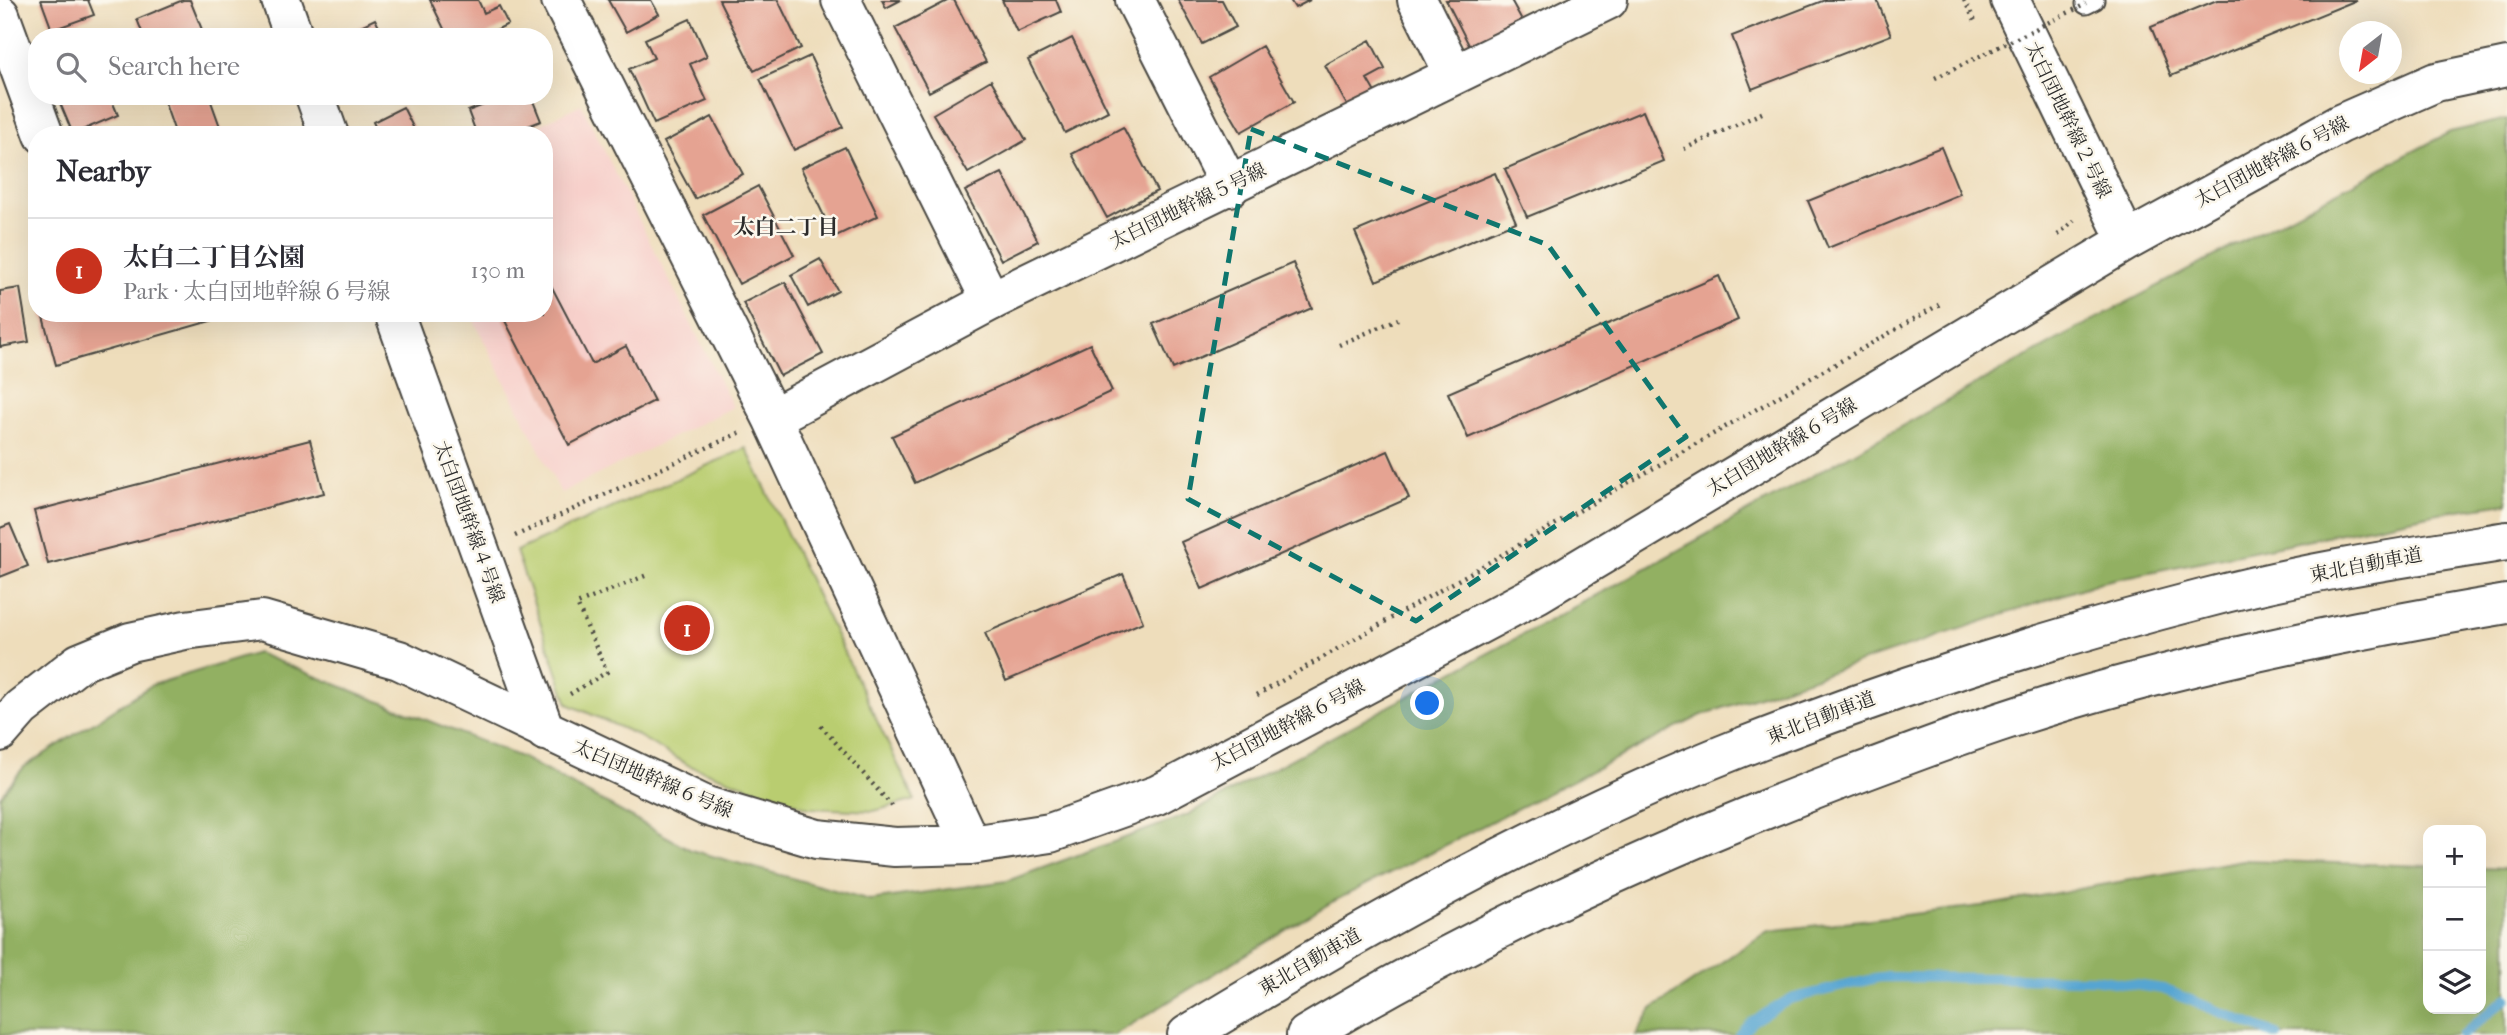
<!DOCTYPE html>
<html lang="en">
<head>
<meta charset="utf-8">
<style>
	body { margin:0; font-family:"IM FELL French Canon","Noto Serif JP",serif; background:#f7f7f7; color:#2b2b33 }
	.controls { position:absolute; right:21px; bottom:21px; display:grid; overflow:hidden; border-radius:14px; box-shadow:0 7px 28px #0002 }
	.controls button { width:63px; height:63px; display:grid; place-items:center; padding:0; border:0; border-bottom:2px solid #e1e1e2; background:#fff; color:#2b2b33; font:35px sans-serif }
	.compass { position:absolute; left:2339px; top:21px; width:63px; height:63px; border-radius:50%; background:#fff; box-shadow:0 7px 28px #0002; rotate:211deg }
	.you { position:absolute; left:1428px; top:704px; width:24px; height:24px; margin:-18px; border:5px solid #fff; border-radius:50%; background:#1a73e8; box-shadow:0 0 0 10px #1a73e833 }
	.badge { display:grid; place-items:center; width:46px; height:46px; border-radius:50%; background:#c8321e; color:#fff; font-size:23px; font-weight:700 }
	.pin { position:absolute; translate:-50% -50%; border:4px solid #fff; box-shadow:0 2px 7px #0006 }
	.list { margin:0; padding:0; list-style:none }
	h2 { display:flex; justify-content:space-between; align-items:center; height:91px; margin:0; padding:0 28px; font-size:30px }
	h2 small { font-size:23px; font-weight:400; color:#7c7c81 }
	.list li { display:grid; grid-template-columns:46px 1fr auto; gap:21px; align-items:center; box-sizing:border-box; height:105px; padding:0 28px; border-top:2px solid #e1e1e2 }
	.list b { display:block; font-size:26px; white-space:nowrap }
	.list p { margin:0; font-size:23px; white-space:nowrap; color:#7c7c81 }
	.list em { font-size:23px; font-style:normal; color:#7c7c81 }
	.icon { flex:none; width:38px; height:38px; fill:none; stroke:currentColor; stroke-width:2; stroke-linecap:round; stroke-linejoin:round }
	.map { position:relative; flex:none; width:2507px; height:1035px; overflow:hidden }
	.search { position:absolute; background:#fff; box-shadow:0 7px 28px #0002; left:28px; top:28px; width:525px; height:77px; display:flex; align-items:center; gap:18px; box-sizing:border-box; padding:0 24px; border-radius:28px; color:#7c7c81; font-size:26px }
	.panel { position:absolute; background:#fff; box-shadow:0 7px 28px #0002; left:28px; top:126px; width:525px; height:196px; border-radius:28px }
	.map>svg:first-child { display:block }
	.built { fill:#f7d0cb }
	.green { fill:#b9cd70; stroke:#727c4e; stroke-width:2 }
	.forest { fill:#92b062; stroke:#5e6e46; stroke-width:2 }
	.lines { fill:none; stroke-linecap:round; stroke-linejoin:round }
	.stream { stroke:#57a5d1; stroke-width:10 }
	.building { fill:#e5a392 }
	.lane-casing { stroke:#484641; stroke-width:23 }
	.street-casing { stroke:#484641; stroke-width:42 }
	.secondary-casing { stroke:#484641; stroke-width:42 }
	.highway-casing { stroke:#484641; stroke-width:42 }
	.path { stroke:#484641; stroke-width:4.5; stroke-dasharray:2 5; stroke-linecap:butt }
	.lane { stroke:#fff; stroke-width:19 }
	.street { stroke:#fff; stroke-width:38 }
	.secondary { stroke:#fff; stroke-width:38 }
	.highway { stroke:#fff; stroke-width:38 }
	.path-bridge { stroke:#484641; stroke-width:4.5; stroke-dasharray:2 5; stroke-linecap:butt }
	.marked { fill:none; stroke:#0f766e; stroke-width:5; stroke-dasharray:14 9; stroke-linejoin:round }
	.labels { text-anchor:middle; dominant-baseline:central; stroke-width:5; stroke-linejoin:round; paint-order:stroke }
	.street-label { font-size:19px; fill:#2b2b2b; stroke:#fbf7ec }
	.neighbourhood-label { font-size:21px; font-weight:bold; fill:#2b2b2b; stroke:#fbf7ec }
</style>
</head>
<body>
<div class="map">
<svg width="2507" height="1035" viewBox="0 0 2507 1035">
	<rect width="100%" height="100%" fill="#fbf7ec"/>
	<filter id="ink" filterUnits="userSpaceOnUse"><feTurbulence type="fractalNoise" baseFrequency=".0143" numOctaves="2"/><feDisplacementMap in="SourceGraphic" scale="14" xChannelSelector="R" yChannelSelector="G"/><feConvolveMatrix kernelMatrix="1 2 1 2 8 2 1 2 1" color-interpolation-filters="sRGB"/></filter>
	<filter id="wash" filterUnits="userSpaceOnUse"><feTurbulence type="fractalNoise" baseFrequency=".00686" numOctaves="4" result="noise"/><feDisplacementMap in="SourceGraphic" scale="28" xChannelSelector="R" yChannelSelector="G"/><feGaussianBlur stdDeviation="1.57" result="paint"/><feColorMatrix in="noise" values="0 0 0 0 0 0 0 0 0 0 0 0 0 0 0 0 0 1.4 0 .05"/><feComposite in="paint" operator="in"/></filter>
	<g filter="url(#wash)">
		<rect width="100%" height="100%" fill="#edb"/>
		<path class="built" d="M581,104L733,407L561,493L470,313H544V135H520Z"/>
		<path class="green" d="M746,448L915,800L874,811L809,808L690,766L635,734L568,704L516,551Z"/>
		<path class="forest" d="M2507,119V503L2439,513L2101,582L1702,715L1332,902L1114,1035H0V796L24,767L152,685L257,653L523,758L691,850L870,900L1007,881L1187,815L1632,576L2082,326L2450,132Z
			M2242,860L2428,866V1009H2481V868L2507,869V1035H1636L1652,1009L1768,931L1989,905Z"/>
		<g class="lines">
			<path class="stream" d="M1740,1035L1753,1021L1790,999L1881,977L2093,979L2163,989L2277,1035
				M2462,1035L2507,998"/>
		</g>
		<g id="blocks">
			<path class="building" d="M41,0H88L94,15L52,30Z
				M183,0H190L205,37H144L137,19Z
				M430,0H478L484,13L499,6L508,24L482,37H448Z
				M608,0H651L659,14L626,32Z
				M719,0H778L801,48L754,71Z
				M882,0H901L886,8Z
				M949,0H954L986,62L929,92L895,28Z
				M1002,0H1056L1061,12L1017,32Z
				M1178,0H1222L1236,27L1202,44Z
				M1290,0H1310L1295,8Z
				M1446,0H1511L1522,20L1470,47Z
				M1825,0H1877L1891,35L1752,89L1732,36Z
				M2217,0H2357L2171,76L2151,27Z
				M375,19L384,37H338Z
				M690,19L707,56L690,64L707,101L654,124L629,69L654,58L645,39Z
				M1072,38L1108,111L1065,133L1028,60Z
				M1370,40L1385,69L1367,79L1377,96L1350,111L1325,65Z
				M1262,46L1294,102L1241,132L1209,77Z
				M810,56L843,127L794,150L760,79Z
				M991,80L1026,140L968,173L933,114Z
				M57,96H110L118,115L73,134Z
				M166,96H209L223,135H176L163,98Z
				M507,96H531L541,121L505,135H477L468,111Z
				M403,107L417,135H379L373,122Z
				M1643,111L1664,161L1527,217L1505,169Z
				M712,117L743,174L695,199L664,142Z
				M1123,127L1157,191L1107,218L1072,154Z
				M845,147L878,216L834,237L801,168Z
				M1941,147L1960,194L1828,248L1808,201Z
				M1002,173L1038,241L1001,260L965,191Z
				M1495,173L1516,222L1376,281L1355,232Z
				M758,186L794,255L739,284L703,215Z
				M820,259L838,291L808,307L791,275Z
				M1293,263L1312,308L1173,369L1153,324Z
				M544,272L592,364L626,346L654,401L569,445L501,313H544Z
				M1719,276L1738,320L1468,438L1448,393Z
				M785,282L823,354L780,376L743,303Z
				M20,288L29,342L0,347V291Z
				M42,313H235V314L56,365Z
				M1090,344L1112,391L915,483L892,436Z
				M310,440L324,493L48,564L34,511Z
				M1388,451L1409,498L1202,589L1181,542Z
				M10,524L28,566L0,577V528Z
				M1123,574L1143,622L1006,681L985,633Z"/>
		</g>
	</g>
	<g filter="url(#ink)">
		<use href="#blocks" fill-opacity="0" stroke="#484641" stroke-width="2"/>
		<g class="lines">
			<g class="lane-casing">
				<path id="lane" d="M2086,4L2094,0"/>
			</g>
			<g class="street-casing">
				<path id="street" d="M841,0L991,301
					M1135,0L1230,187
					M1417,0L1454,74
					M0,15L44,135"/>
			</g>
			<g class="secondary-casing">
				<path id="secondary" d="M281,0L294,37
					M561,0L772,418L971,845
					M2010,0L2127,241
					M315,96L329,135
					M394,313L545,731
					M772,418L991,301L1608,0
					M0,732L21,708L79,663L130,642L185,630L262,620L399,660L706,806L817,839L895,847L971,845L1050,833L1157,795L1537,594L2127,241L2340,124L2436,82L2507,67"/>
			</g>
			<g class="highway-casing">
				<path id="highway" d="M1187,1035C1363,928 1545,825 1737,749C1890,689 2047,639 2206,598C2305,572 2406,557 2507,541
					M1306,1035C1473,934 1653,852 1835,782C1912,753 1988,724 2066,701C2211,658 2359,629 2507,604"/>
			</g>
			<path class="path" d="M1964,0L1975,21
				M1935,78L1960,66
				M1684,149L1766,111
				M2058,235L2074,220
				M1339,345L1398,319
				M515,536L739,433
				M570,694L607,672L577,604L647,575
				M1257,695L1942,303
				M821,726L894,808"/>
			<use href="#lane" class="lane"/>
			<use href="#street" class="street"/>
			<use href="#secondary" class="secondary"/>
			<use href="#highway" class="highway"/>
			<path class="path-bridge" d="M1960,66L2086,4"/>
		</g>
	</g>
	<path class="marked" d="M1251,129L1548,245L1686,437L1416,621L1188,499Z"/>
	<g class="labels">
		<g class="street-label">
			<text transform="translate(2068 120) rotate(64)">太白団地幹線２号線</text>
			<text transform="translate(2272 162) rotate(-28)">太白団地幹線６号線</text>
			<text transform="translate(1188 206) rotate(-26)">太白団地幹線５号線</text>
			<text transform="translate(1782 447) rotate(-31)">太白団地幹線６号線</text>
			<text transform="translate(469 522) rotate(70)">太白団地幹線４号線</text>
			<text transform="translate(2366 565) rotate(-11)">東北自動車道</text>
			<text transform="translate(1821 718) rotate(-21)">東北自動車道</text>
			<text transform="translate(1288 725) rotate(-28)">太白団地幹線６号線</text>
			<text transform="translate(653 779) rotate(23)">太白団地幹線６号線</text>
			<text transform="translate(1310 962) rotate(-30)">東北自動車道</text>
		</g>
		<g class="neighbourhood-label">
			<text x="786" y="227">太白二丁目</text>
		</g>
	</g>
</svg>
<div class="controls">
<button>+</button>
<button>−</button>
<button><svg class="icon" aria-label="layers" viewBox="0 0 24 24"><path d="M12 4l9 5-9 5-9-5zM3 14l9 5 9-5"/></svg></button>
</div>
<svg class="compass" viewBox="-18 -18 36 36"><path d="M0-13l5 13h-10z" fill="#e53935"/><path d="M0 13l5-13h-10z" fill="#7c7c81"/></svg>
<div class="you"></div>
<div class="pin badge" style="left:687px;top:628px">1</div>
<div class="search"><svg class="icon" aria-label="search" viewBox="0 0 24 24"><circle cx="10" cy="10" r="6"/><path d="M15 15l6 6"/></svg>Search here</div>
<section class="panel">
<h2>Nearby<small></small></h2>
<ul class="list">
<li><span class="badge">1</span><div><b>太白二丁目公園</b><p>Park · 太白団地幹線６号線</p></div><em>130 m</em></li>
</ul>
</section>
</div>
</body>
</html>
